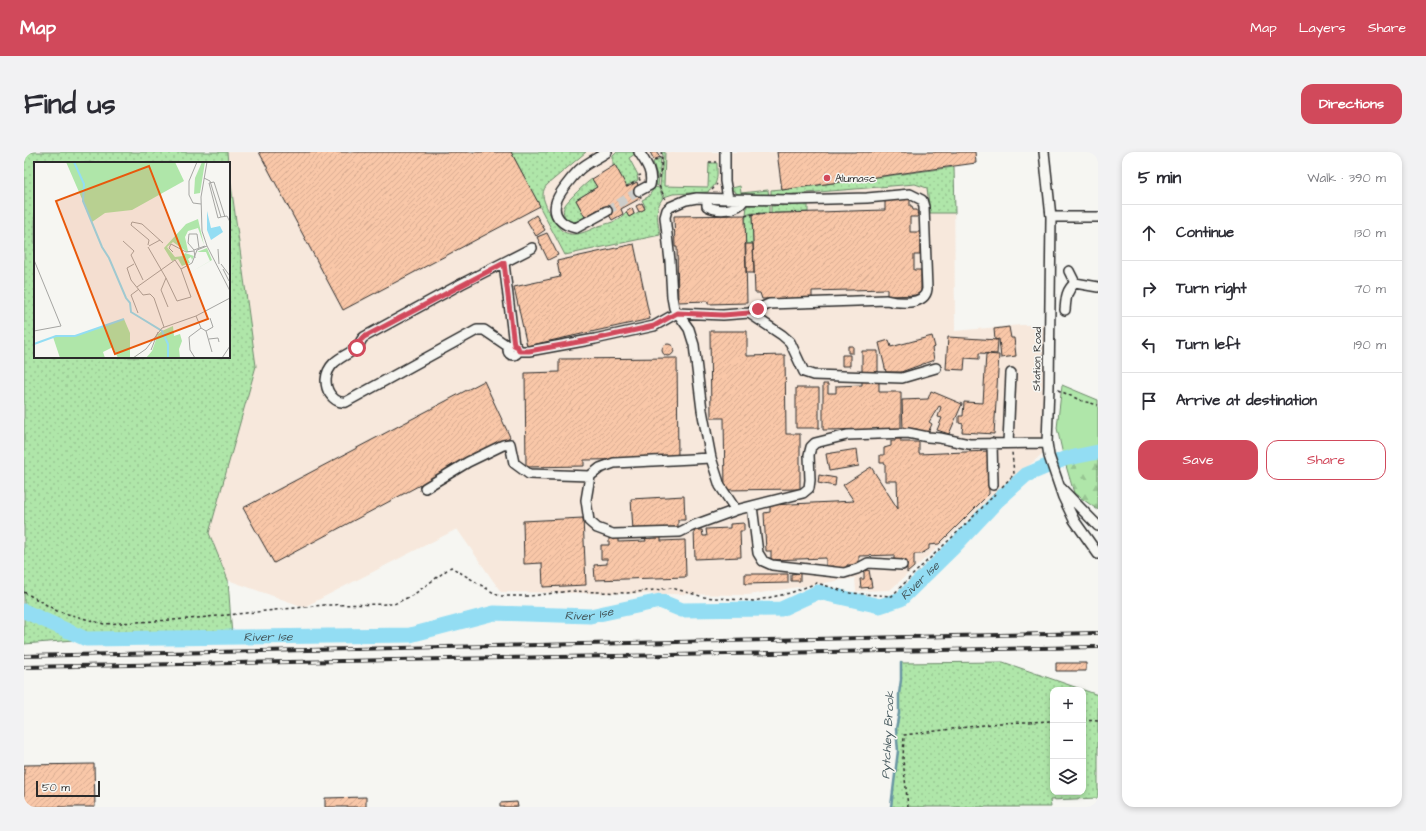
<!DOCTYPE html>
<html lang="en">
<head>
<meta charset="utf-8">
<style>
	body { margin:0; font-family:"Architects Daughter",sans-serif; background:#f2f2f3; color:#2b2b33 }
	.controls { position:absolute; right:12px; bottom:12px; display:grid; overflow:hidden; border-radius:8px; box-shadow:0 2px 6px #0003 }
	.controls button { width:36px; height:36px; display:grid; place-items:center; padding:0; border:0; border-bottom:1px solid #e1e1e2; background:#fff; color:#2b2b33; font:20px sans-serif }
	.scale { position:absolute; left:12px; bottom:10px; width:64px; box-sizing:border-box; padding-left:4px; border:2px solid #2b2b2b; border-top:0; font-size:11px; line-height:14px; white-space:nowrap; color:#2b2b2b; -webkit-text-stroke:3px #f6f6f2; paint-order:stroke }
	.stop { position:absolute; width:12px; height:12px; margin:-9px; border:3px solid #d1495b; border-radius:50%; background:#fff }
	.stop.end { background:#d1495b; border-color:#fff; box-shadow:0 1px 4px #0008 }
	.list { margin:0; padding:0; list-style:none }
	h2 { display:flex; justify-content:space-between; align-items:center; height:52px; margin:0; padding:0 16px; font-size:17px }
	h2 small { font-size:13px; font-weight:400; color:#7c7c81 }
	.list li { display:grid; grid-template-columns:26px 1fr auto; gap:12px; align-items:center; box-sizing:border-box; height:56px; padding:0 16px; border-top:1px solid #e1e1e2 }
	.list b { display:block; font-size:15px; white-space:nowrap }
	.list em { font-size:13px; font-style:normal; color:#7c7c81 }
	.actions { display:flex; gap:8px; padding:12px 16px }
	.actions a { flex:1; padding:9px 0; border:1px solid #d1495b; border-radius:12px; text-align:center; font-size:14px; color:#d1495b }
	.actions .main { background:#d1495b; color:#fff }
	.icon { flex:none; width:22px; height:22px; fill:none; stroke:currentColor; stroke-width:2; stroke-linecap:round; stroke-linejoin:round }
	.map { position:relative; flex:none; width:1074px; height:655px; overflow:hidden; border-radius:12px }
	header { display:flex; align-items:center; gap:24px; box-sizing:border-box; height:56px; padding:0 20px; background:#d1495b; color:#fff }
	header strong { font-size:19px }
	nav { display:flex; gap:22px; margin-inline-start:auto; font-size:14px }
	.intro { display:flex; align-items:center; justify-content:space-between; box-sizing:border-box; height:96px; padding:0 24px }
	h1 { margin:0; font-size:28px }
	.button { padding:10px 18px; border-radius:12px; background:#d1495b; color:#fff; font-size:14px; font-weight:700 }
	main { display:flex; gap:24px; padding:0 24px }
	aside { flex:1; background:#fff; border-radius:12px; box-shadow:0 2px 6px #0003 }
	.map>svg:first-child { display:block }
	.built { fill:#f7e8dc }
	.grass { fill:url(#grass-dots); stroke:#6d886a; fill-rule:evenodd }
	.forest { fill:url(#forest-firs); stroke:#6d886a }
	.park { fill:#afe6a9; stroke:#6d886a }
	.lines { fill:none; stroke-linecap:round; stroke-linejoin:round }
	.stream { stroke:#6996a3; stroke-width:2.5 }
	.river { stroke:#93ddf3; stroke-width:15 }
	.building { fill:url(#building-hatch); stroke:#2b2b2b }
	.minor-tunnel { stroke:#cdcdca; stroke-width:9; stroke-dasharray:9 4.5; stroke-linecap:butt }
	.minor-casing { stroke:#2b2b2b; stroke-width:12 }
	.path { stroke:#2b2b2b; stroke-width:1.5; stroke-dasharray:3 3; stroke-linecap:butt }
	.minor { stroke:#f6f6f2; stroke-width:9 }
	.rail-casing { stroke:#2b2b2b; stroke-width:4 }
	.rail { stroke:#f6f6f2; stroke-width:2.5; stroke-dasharray:8; stroke-linecap:butt }
	.route { stroke:#d1495b; stroke-width:5 }
	.poi-dot { fill:#d1495b; stroke:#f6f6f2; stroke-width:1.5 }
	.labels { text-anchor:middle; dominant-baseline:central; stroke-width:3; stroke-linejoin:round; paint-order:stroke }
	.poi-label { font-size:11px; fill:#2b2b2b; stroke:#f6f6f2; text-anchor:start }
	.street-label { font-size:11px; fill:#2b2b2b; stroke:#f6f6f2 }
	.water-label { font-size:12px; font-style:italic; fill:#45585d; stroke:#f6f6f2 }
	.inset-river { fill:none; stroke:#93ddf3; stroke-width:2 }
	.inset-road { fill:none; stroke:#a5a5a2; stroke-width:1 }
	.view { fill:#e8590c; fill-opacity:0.15; stroke:#e8590c; stroke-width:2 }
	.inset-edge { fill:none; stroke:#2b2b2b; stroke-width:2 }
</style>
</head>
<body>
<header>
<strong>Map</strong>
<nav><a>Map</a><a>Layers</a><a>Share</a></nav>
</header>
<div class="intro"><h1>Find us</h1><a class="button">Directions</a></div>
<main>
<div class="map">
<svg width="1074" height="655" viewBox="0 0 1074 655">
	<defs>
		<pattern id="grass-dots" width="8" height="8" patternUnits="userSpaceOnUse"><rect width="8" height="8" fill="#afe6a9"/><path d="M2 2h.1M6 6h.1" fill="none" stroke="#97c592" stroke-width="1.8" stroke-linecap="round"/></pattern>
		<pattern id="forest-firs" width="22" height="20" patternUnits="userSpaceOnUse"><rect width="22" height="20" fill="#afe6a9"/><path d="M5 1l3.5 6h-7zM16 11l3.5 6h-7z" fill="#97c592"/></pattern>
		<pattern id="building-hatch" width="6" height="6" patternUnits="userSpaceOnUse"><rect width="6" height="6" fill="#f9c7a8"/><path d="M-1 1l2-2M0 6l6-6M5 7l2-2" fill="none" stroke="#d6ab91"/></pattern>
	</defs>
	<rect width="100%" height="100%" fill="#f6f6f2"/>
	<filter id="ink" filterUnits="userSpaceOnUse"><feTurbulence type="fractalNoise" baseFrequency=".025" numOctaves="2"/><feDisplacementMap in="SourceGraphic" scale="8" xChannelSelector="R" yChannelSelector="G"/><feConvolveMatrix kernelMatrix="1 2 1 2 8 2 1 2 1" color-interpolation-filters="sRGB"/></filter>
	<g filter="url(#ink)">
		<path class="built" d="M203,0H753L758,38L930,15L931,179L997,173H1021L1018,302L866,438L832,439L831,426L724,443L477,440L433,377L280,455L204,428L185,381L232,214Z"/>
		<path class="grass" d="M0,0H203L204,11H11V205H205V18L232,214L185,381L204,428L208,485L62,487L0,492Z
			M487,0H562L524,32C521,35 519,38 519,43C519,51 533,77 540,80C552,86 565,78 575,74C581,72 588,71 593,68C597,66 600,62 602,60L605,65L620,57V55L621,54L618,48L624,45L631,35L635,36L639,46C630,57 634,70 636,83L541,103Z
			M593,0H608L611,2L605,6L614,23L613,24L614,28L602,34L591,13L589,14V4Z
			M638,0H641L640,34L684,35L685,11H693C693,21 695,33 685,38L684,40L649,42L640,45L636,35L639,4Z
			M637,6L634,34L632,33L633,24L629,10Z
			M930,15L931,61H906L903,36L891,32L747,44V38L758,37V38Z
			M568,27L573,35L552,48L561,65C557,67 553,70 549,70C541,70 537,60 541,53C544,48 563,30 568,27Z
			M716,34L717,41L744,38L745,46L717,44L708,38V36Z
			M784,51V60L747,61V54Z
			M745,52V61H728L722,63L723,53Z
			M728,62L729,92H721V64Z
			M979,510L1074,543V646L1026,648L1027,655H867L874,599L872,577L875,561V542L877,528V511ZM1029,538H1059V640H1029Z"/>
		<path class="forest" d="M1067,301H1074V358L1050,341L1040,307Z"/>
		<path class="park" d="M1038,233L1074,248V300L1040,307L1033,276Z"/>
		<g class="lines">
			<path class="stream" d="M867,655L874,599L872,577L875,561V542L877,528V511"/>
			<path class="river" id="s1" d="M0,459L62,487L386,483L470,461L566,464L636,449L658,458L757,457L794,440L856,454L877,447L930,395L973,349L1002,323L1040,307L1074,300"/>
		</g>
		<path class="building" d="M235,0H487L516,54L319,158Z
			M626,0H633L636,5L630,8Z
			M753,0H951L952,11L758,38Z
			M591,13L603,35L613,30L617,46L597,57L599,62L588,68L580,54L561,65L552,48L573,35L568,27Z
			M886,46V54H888L889,58H893L894,65H886V80H896V103H890V118H897V143L863,144V137L788,139V146L738,147L736,141H731L728,62L861,58V47Z
			M618,51L621,57L615,60L612,54Z
			M608,56L610,62L605,65L602,60Z
			M512,63L521,78L512,84L503,69Z
			M721,63L723,151L684,152V149L654,150L653,95H651L650,64Z
			M523,81L534,103L524,108L513,85Z
			M610,92L626,167L503,194L490,135L536,125L533,109Z
			M721,92H729L730,121H722Z
			M985,175L987,186H990L992,204L977,206L975,187L971,188L970,177Z
			M686,179H723V204L761,203L762,282H776V337L701,338L700,266H687Z
			M908,184L911,195L908,196L910,208L877,220H862L855,191L865,188L867,195Z
			M924,185L974,188L973,202L955,201V207L941,206L940,218L922,217Z
			M638 198a6 6 0 1 1 12 0a6 6 0 1 1-12 0Z
			M824,194H829V201H824Z
			M838,199H854V220H838Z
			M962,202L975,203L970,282L938,280L939,272L935,271V264H939L940,250L959,251Z
			M818,203H826V214H818Z
			M653,206L654,307L560,308V314L502,315L501,221L535,220V207Z
			M855,227V240H877V277L799,278V232H804V241H812V234L838,233V228Z
			M460,229L486,285L250,411L219,356Z
			M772,236H795V276H772Z
			M907,239L938,252L925,282L913,278L918,266L914,265L917,255L915,254L905,270L908,272L903,283L893,277H879L878,248L904,247Z
			M871,287H877V290H895V302L964,299L965,342L915,392L905,393V397L897,402H890V415L883,421V409H870V403L835,404V413H823V418L809,419V414L802,415V406L747,408V399H742L740,361L746,360V353L830,349L819,333L847,315L874,357L873,329H861V311H856V303H860V296L867,294V289H871Z
			M833,297L835,314L805,319L802,302Z
			M795,323L812,326L811,334L794,331Z
			M660,344L661,368H654V375L609,378L607,347Z
			M559,366L562,433L519,435L518,411L500,412L499,369Z
			M720,371V379H716L717,405L671,407L670,378H678L679,384H683L682,377L706,376V372Z
			M621,385H637V389L661,388L662,425L571,428L570,413L583,412V407H577V393H585V386H594V390L622,389Z
			M845,418L848,435L837,436L836,427H840V419Z
			M776,421V429H767V422Z
			M721,422H764V431L721,432Z
			M1032,511H1062V519H1032Z
			M70,612L71,655H0V613Z
			M342,645V655H301V646Z
			M493,650L494,655H476V651Z"/>
		<g class="lines">
			<path class="minor-tunnel" d="M583,59L615,39"/>
			<g class="minor-casing">
				<path id="minor" d="M701,0V29L704,47L673,46L662,48L646,55L643,58L641,65L646,109L648,145L650,156L665,177L670,193L678,258L687,306L696,334L712,358
					M1020,0L1027,65L1025,234L1023,291L1025,304L1039,345L1050,368L1074,402
					M615,39L626,33C629,20 622,11 615,0
					M683,47V54C694,60 713,59 720,48
					M704,47L769,48L843,46L886,42L898,48L900,55L903,137C901,154 874,151 862,148L745,152L725,161
					M583,59L552,76C540,74 528,65 532,51C533,43 549,24 555,18C562,11 574,6 583,0
					M1027,65H1074
					M480,111L490,193
					M1045,119L1051,131
					M1051,131L1074,135
					M1041,158C1042,147 1042,138 1051,131
					M484 198a5 5 0 1 1 10 0a5 5 0 1 1-10 0Z
					M485,195L460,178H453L322,250C316,251 310,248 306,242C303,238 302,233 302,228C303,213 314,207 325,201C327,199 332,198 333,196C336,193 336,188 340,185L437,132L508,96
					M495,199H505L571,187L630,174L653,161L699,163L725,161L758,183L766,190L780,220L789,223L878,226L912,216
					M968,291L969,333
					M984,291L987,221
					M687,306L590,311L576,316L566,324L562,348L565,369L573,376L589,382L656,380L668,374L712,358L779,341L785,336L786,328L785,303L787,295L791,291L823,283L884,281L904,285L916,286L945,292L1023,291
					M401,336L444,310L479,293L486,292L490,311L505,322L566,324
					M1037,336L1074,374
					M728,354L734,401L739,409L748,413L820,421L833,417L844,411L878,413"/>
			</g>
			<path class="path" d="M630,8L638,5
				M685,10H692
				M636,26L638,5L637,0
				M615,28H616L614,24L617,23
				M635,34L642,48
				M602,35L611,30
				M688,38L693,32
				M721,64L729,62L746,61
				M1034,238L1058,249L1074,253
				M978,335L990,322L988,300
				M0,440L33,459L80,472L164,467L300,453L370,452L389,443L427,415L475,444H506L546,439L603,441L648,436L680,445L730,449L766,441L793,431L826,441L868,444C901,409 938,378 971,342
				M1059,568L1074,569
				M884,655L879,608L880,583L975,571L1029,569"/>
			<use href="#minor" class="minor"/>
			<g class="rail-casing">
				<path id="rail" d="M0,504L1074,481
					M0,515L1074,495"/>
			</g>
			<use href="#rail" class="rail"/>
		</g>
	</g>
	<g class="lines" filter="url(#ink)">
		<path class="route" d="M333,196L336,189L340,185L480,111L490,193L494,195L495,199H505L571,187L630,174L653,161L699,163L725,161L734,157"/>
	</g>
	<circle class="poi-dot" cx="803" cy="26" r="4"/>
	<g class="labels">
		<g class="poi-label">
			<text x="811" y="26">Alumasc</text>
		</g>
		<g class="street-label">
			<text transform="translate(1013 207) rotate(-89)">Station Road</text>
		</g>
		<g class="water-label">
			<text stroke="none"><textPath href="#s1" startOffset="922">River Ise</textPath></text>
			<text stroke="none"><textPath href="#s1" startOffset="574">River Ise</textPath></text>
			<text stroke="none"><textPath href="#s1" startOffset="250">River Ise</textPath></text>
			<text transform="translate(864 583) rotate(-87)">Pytchley Brook</text>
		</g>
	</g>
	<g transform="translate(10 10)">
		<rect width="196" height="196" fill="#f6f6f2"/>
		<path d="M32,0H141L150,19L98,48L71,51L58,60ZM168,0H171L166,31L160,32L161,16ZM164,57L170,83L164,66L154,69L151,75L154,89H158L153,90L139,80L133,85L141,95L149,94L151,91L160,94L158,98L157,95L154,97L156,101L148,104L144,97L138,99L130,86L152,62ZM173,86L178,98L157,110L176,99L172,90H163ZM90,157L96,171V196H84L79,185L69,190L71,196H26L19,175L41,174Z" fill="#afe6a9"/>
		<path d="M128,169L134,182V196H112L118,189L124,172Z" fill="#afe6a9"/>
		<path d="M139,164L140,174L146,172L148,179L145,187L146,196H134L132,188L134,182L128,169Z" fill="#afe6a9"/>
		<path d="M173,49L177,66L186,64L189,70L177,78L173,68Z" fill="#93ddf3"/>
		<path class="inset-river" d="M40,0L50,22L49,39L68,85L75,96L92,136L96,141L97,150L128,169L134,182V196M0,182L22,174H41L90,157"/>
		<path class="inset-road" d="M163,0L155,19V33L159,41L167,42M173,0L167,35L168,69L173,84L196,129M170,16L176,19L187,55L193,54L196,60M187,55L184,56L175,21L180,20L191,55M89,79L100,89L97,93L109,118M114,83L115,78L97,63L98,60L108,62L129,81M115,84L126,78M114,85L132,116L127,128L134,145M184,87L185,102M160,88L154,81L155,72H163L165,86M139,90L135,86L137,82L152,90L160,89M161,96L160,88L171,84M0,98L27,164L0,169M100,102L93,106L97,118L109,133L116,132L120,136L130,165M187,102L196,114M189,107L195,119M132,116L143,139L157,135L147,107M103,125L141,98L147,107L158,101L163,88L173,84M104,151L97,133L105,127M162,154L167,166M167,166L172,169L178,190M172,169L179,165L176,156M175,177L184,176L185,180M117,188L124,170M99,196L112,187L128,166L162,154L196,136M161,196L156,188L155,175L167,166M188,196L196,184"/>
		<path class="view" d="M115,4L174,157L81,192L22,39Z"/>
		<rect width="196" height="196" class="inset-edge"/>
	</g>
</svg>
<div class="controls">
<button>+</button>
<button>−</button>
<button><svg class="icon" aria-label="layers" viewBox="0 0 24 24"><path d="M12 4l9 5-9 5-9-5zM3 14l9 5 9-5"/></svg></button>
</div>
<div class="scale">50 m</div>
<div class="stop" style="left:333px;top:196px"></div>
<div class="stop end" style="left:734px;top:157px"></div>
</div>
<aside>
<h2>5 min<small>Walk · 390 m</small></h2>
<ul class="list">
<li><svg class="icon" aria-label="ahead" viewBox="0 0 24 24"><path d="M12 20V5M6 11l6-6 6 6"/></svg><div><b>Continue</b></div><em>130 m</em></li>
<li><svg class="icon" aria-label="right" viewBox="0 0 24 24"><path d="M7 20v-9h11M14 6l5 5-5 5"/></svg><div><b>Turn right</b></div><em>70 m</em></li>
<li><svg class="icon" aria-label="left" viewBox="0 0 24 24"><path d="M17 20v-9H6M10 6l-5 5 5 5"/></svg><div><b>Turn left</b></div><em>190 m</em></li>
<li><svg class="icon" aria-label="arrive" viewBox="0 0 24 24"><path d="M6 21V4h12l-3 4 3 4H6"/></svg><div><b>Arrive at destination</b></div></li>
</ul>
<div class="actions"><a class="main">Save</a><a>Share</a></div>
</aside>
</main>
</body>
</html>
